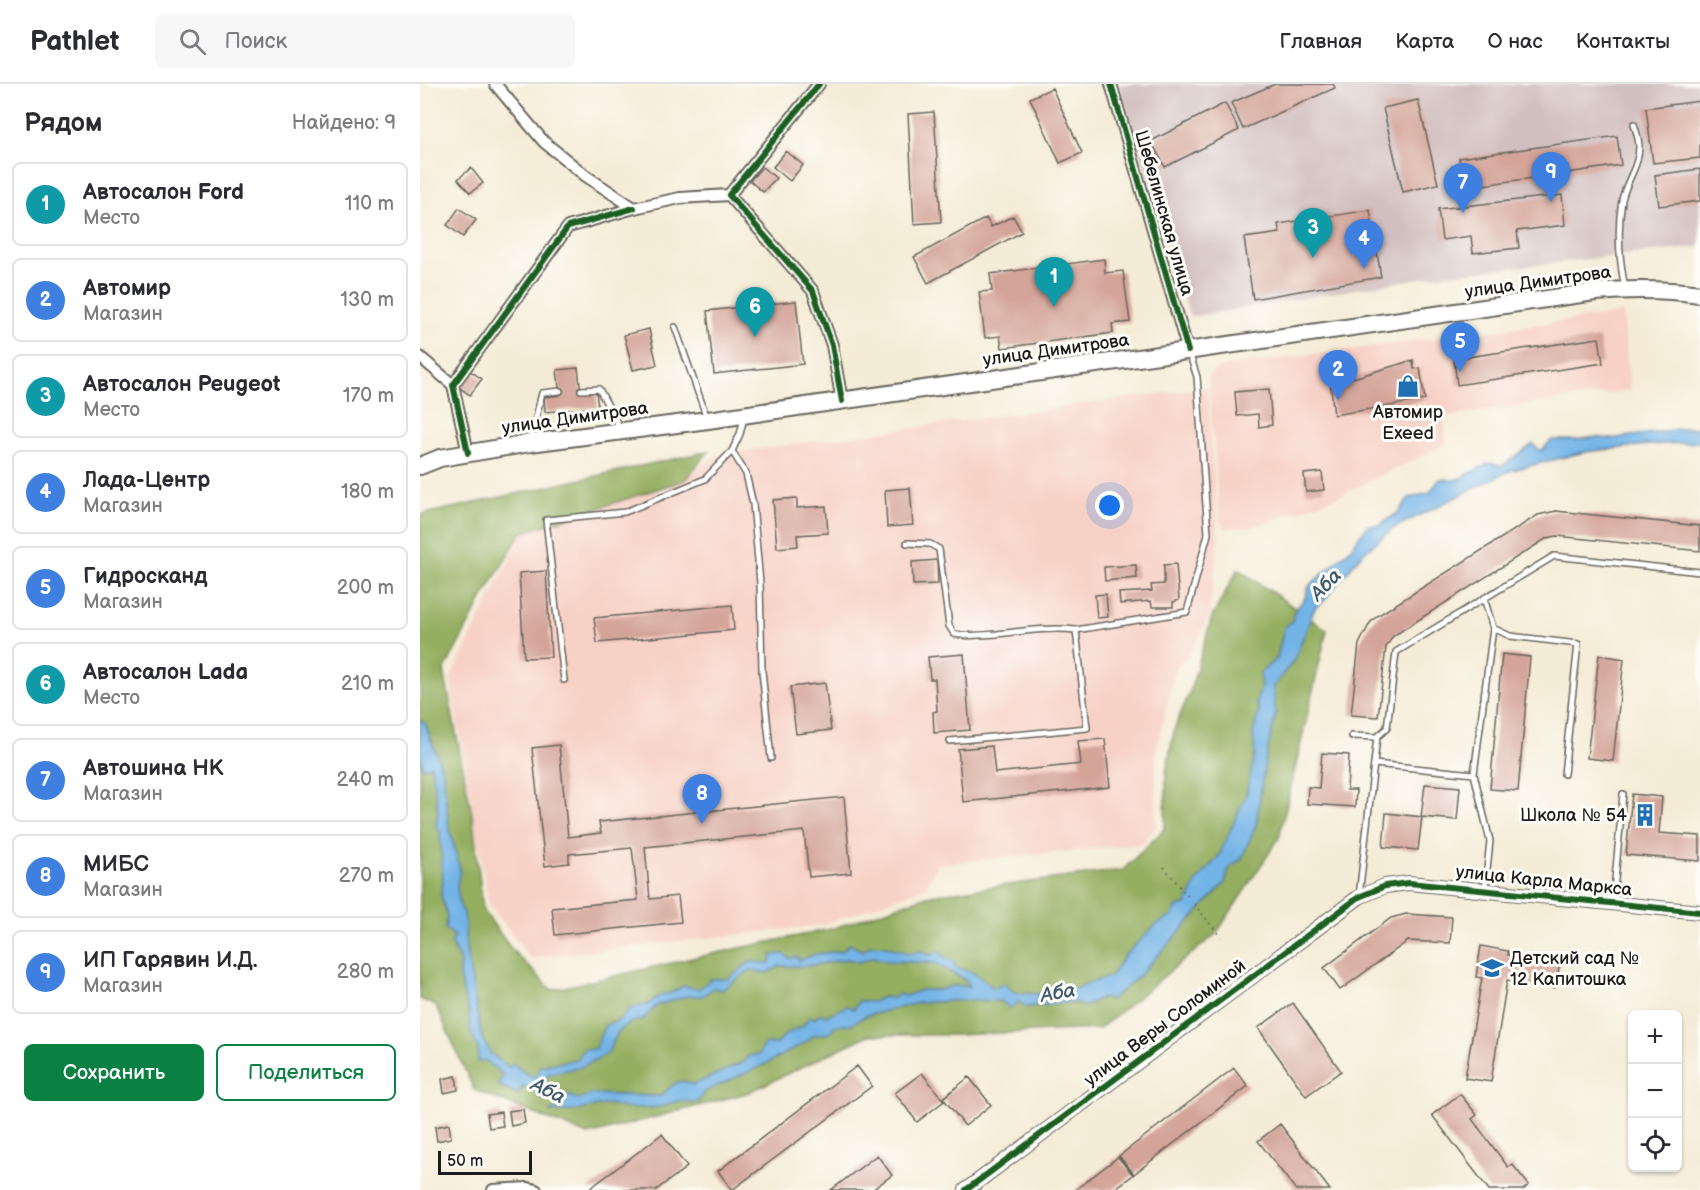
<!DOCTYPE html>
<html lang="ru">
<head>
<meta charset="utf-8">
<style>
	body { margin:0; font-family:"Balsamiq Sans",sans-serif; background:#f7f7f7; color:#2b2b33 }
	.controls { position:absolute; right:18px; bottom:18px; display:grid; overflow:hidden; border-radius:9px; box-shadow:0 2px 4px #0004 }
	.controls button { width:54px; height:54px; display:grid; place-items:center; padding:0; border:0; border-bottom:2px solid #e1e1e2; background:#fff; color:#2b2b33; font:30px sans-serif }
	.scale { position:absolute; left:18px; bottom:15px; width:94px; box-sizing:border-box; padding-left:6px; border:3px solid #1c1c1c; border-top:0; font-size:16px; line-height:21px; white-space:nowrap; color:#1c1c1c; -webkit-text-stroke:4px #fdfcf7; paint-order:stroke }
	.you { position:absolute; left:690px; top:422px; width:21px; height:21px; margin:-15px; border:4px solid #fff; border-radius:50%; background:#1a73e8; box-shadow:0 0 0 9px #1a73e833 }
	.badge { display:grid; place-items:center; width:39px; height:39px; border-radius:50%; background:#0b8043; color:#fff; font-size:20px; font-weight:700 }
	.pin { position:absolute; translate:-50% -50px; filter:drop-shadow(0 2px 3px #0008) }
	.pin::after { content:''; position:absolute; top:32px; width:21px; height:18px; background:inherit; clip-path:polygon(0 0,100% 0,50% 100%) }
	.list { margin:0; padding:0; list-style:none }
	h2 { display:flex; justify-content:space-between; align-items:center; height:78px; margin:0; padding:0 24px; font-size:26px }
	h2 small { font-size:20px; font-weight:400; color:#7c7c81 }
	.list li { display:grid; grid-template-columns:39px 1fr auto; gap:18px; align-items:center; box-sizing:border-box; height:84px; margin:0 12px 12px; padding:0 12px; border:2px solid #e1e1e2; border-radius:9px }
	.list b { display:block; font-size:22px; white-space:nowrap }
	.list p { margin:0; font-size:20px; white-space:nowrap; color:#7c7c81 }
	.list em { font-size:20px; font-style:normal; color:#7c7c81 }
	.actions { display:flex; gap:12px; padding:18px 24px }
	.actions a { flex:1; padding:14px 0; border:2px solid #0b8043; border-radius:9px; text-align:center; font-size:21px; color:#0b8043 }
	.actions .main { background:#0b8043; color:#fff }
	.icon { flex:none; width:33px; height:33px; fill:none; stroke:currentColor; stroke-width:2; stroke-linecap:round; stroke-linejoin:round }
	.map { position:relative; flex:none; width:1280px; height:1106px; overflow:hidden }
	header { display:flex; align-items:center; gap:36px; box-sizing:border-box; height:84px; padding:0 30px; background:#fff; border-bottom:2px solid #e1e1e2 }
	header strong { font-size:28px }
	nav { display:flex; gap:33px; margin-inline-start:auto; font-size:21px }
	.search { width:420px; height:54px; background:#f7f7f7; display:flex; align-items:center; gap:15px; box-sizing:border-box; padding:0 21px; border-radius:9px; color:#7c7c81; font-size:22px }
	main { display:flex }
	aside { flex:1; background:#fff }
	.map>svg:first-child { display:block }
	.built { fill:#f7d1c6 }
	.industrial { fill:#d2bfbf }
	.forest { fill:#94af61; stroke:#58663e; stroke-width:1.5 }
	.water { fill:#73b4e7; stroke:#486882; stroke-width:1.5; fill-rule:evenodd }
	.building { fill:#d4a499 }
	.lines { fill:none; stroke-linecap:round; stroke-linejoin:round }
	.service-casing { stroke:#68655d; stroke-width:8 }
	.minor-casing { stroke:#68655d; stroke-width:14 }
	.tertiary-casing { stroke:#68655d; stroke-width:16 }
	.primary-casing { stroke:#68655d; stroke-width:20 }
	.path { stroke:#68655d; stroke-width:2; stroke-dasharray:1.5 4.5; stroke-linecap:butt }
	.service { stroke:#fff; stroke-width:5 }
	.minor { stroke:#fff; stroke-width:10 }
	.tertiary { stroke:#fff; stroke-width:14 }
	.primary { stroke:#fff; stroke-width:16 }
	.cycleway-casing { stroke:#fdfcf7; stroke-width:10 }
	.cycleway { stroke:#1b5e20; stroke-width:6 }
	.labels { text-anchor:middle; dominant-baseline:central; stroke-width:6; stroke-linejoin:round; paint-order:stroke }
	.street-label { font-size:18px; fill:#1c1c1c; stroke:#fdfcf7 }
	.poi-label { font-size:18px; fill:#1c1c1c; stroke:#fdfcf7 }
	.water-label { font-size:20px; font-style:italic; fill:#3f596d; stroke:#fdfcf7 }
</style>
</head>
<body>
<header>
<strong>Pathlet</strong>
<div class="search"><svg class="icon" aria-label="search" viewBox="0 0 24 24"><circle cx="10" cy="10" r="6"/><path d="M15 15l6 6"/></svg>Поиск</div>
<nav><a>Главная</a><a>Карта</a><a>О нас</a><a>Контакты</a></nav>
</header>
<main>
<aside>
<h2>Рядом<small>Найдено: 9</small></h2>
<ul class="list">
<li><span class="badge" style="background:#0f9aa8">1</span><div><b>Автосалон Ford</b><p>Место</p></div><em>110 m</em></li>
<li><span class="badge" style="background:#3f7fe0">2</span><div><b>Автомир</b><p>Магазин</p></div><em>130 m</em></li>
<li><span class="badge" style="background:#0f9aa8">3</span><div><b>Автосалон Peugeot</b><p>Место</p></div><em>170 m</em></li>
<li><span class="badge" style="background:#3f7fe0">4</span><div><b>Лада-Центр</b><p>Магазин</p></div><em>180 m</em></li>
<li><span class="badge" style="background:#3f7fe0">5</span><div><b>Гидросканд</b><p>Магазин</p></div><em>200 m</em></li>
<li><span class="badge" style="background:#0f9aa8">6</span><div><b>Автосалон Lada</b><p>Место</p></div><em>210 m</em></li>
<li><span class="badge" style="background:#3f7fe0">7</span><div><b>Автошина НК</b><p>Магазин</p></div><em>240 m</em></li>
<li><span class="badge" style="background:#3f7fe0">8</span><div><b>МИБС</b><p>Магазин</p></div><em>270 m</em></li>
<li><span class="badge" style="background:#3f7fe0">9</span><div><b>ИП Гарявин И.Д.</b><p>Магазин</p></div><em>280 m</em></li>
</ul>
<div class="actions"><a class="main">Сохранить</a><a>Поделиться</a></div>
</aside>
<div class="map">
<svg width="1280" height="1106" viewBox="0 0 1280 1106">
	<rect width="100%" height="100%" fill="#fdfcf7"/>
	<filter id="ink" filterUnits="userSpaceOnUse"><feTurbulence type="fractalNoise" baseFrequency=".0167" numOctaves="2"/><feDisplacementMap in="SourceGraphic" scale="12" xChannelSelector="R" yChannelSelector="G"/><feConvolveMatrix kernelMatrix="1 2 1 2 8 2 1 2 1" color-interpolation-filters="sRGB"/></filter>
	<filter id="wash" filterUnits="userSpaceOnUse"><feTurbulence type="fractalNoise" baseFrequency=".008" numOctaves="4" result="noise"/><feDisplacementMap in="SourceGraphic" scale="24" xChannelSelector="R" yChannelSelector="G"/><feGaussianBlur stdDeviation="1.35" result="paint"/><feColorMatrix in="noise" values="0 0 0 0 0 0 0 0 0 0 0 0 0 0 0 0 0 1.4 0 .05"/><feComposite in="paint" operator="in"/></filter>
	<g filter="url(#wash)">
		<rect width="100%" height="100%" fill="#f5ecd7"/>
		<path class="built" d="M1203,229L1210,306L1023,333L1027,360L917,413L830,444H805L800,436L788,294L794,286L807,282Z
			M787,303L798,457L789,532L769,572L756,583L736,667V744L723,760L518,780L506,803L403,841L110,874L69,820L30,595L115,424L245,407L297,371Z"/>
		<path class="industrial" d="M699,0H1280V163L1013,192L770,233Z"/>
		<path class="forest" d="M289,367L265,396L101,449L66,508L24,587L53,735L63,826L92,866L132,906L282,872L411,845L510,811L703,786L745,744L746,688L755,643L770,607L792,533L818,485L907,546L859,754L796,850L679,945L534,951H449L327,1009L168,1051L54,1006L16,922L0,915V431Z"/>
		<path class="water" d="M1267,344H1280V358L1228,361L1165,368L1089,387L974,444L942,470L902,519L895,524L874,576L853,603L856,630L845,678L836,741L821,776L810,782L805,799L717,894L691,915H679L665,922L652,918L606,923L599,918L590,924L581,917L548,916L498,919L445,932L432,940L414,942L410,949L394,951L388,957L348,979L284,1008L278,1018L258,1017L240,1023L222,1024H204L189,1020L152,1027L130,1028L141,1019L124,1014L103,1001L98,1010L78,1001L83,991L65,976L58,978V964L51,949L49,929L39,893L40,877L31,859L35,852L25,845L27,832L21,811L23,797L20,747L16,741L18,727L11,682L3,684L0,665V636L5,639L23,688L29,742L40,785L37,803L40,823L44,828L46,865L62,954L71,970L89,983L94,980L105,989L116,993L120,982L158,975L163,965H175L185,941L200,936L212,923L227,921L241,911L251,909L263,902L279,905L291,895H308L330,878L350,879L352,871L364,870L369,874L378,873L379,877L395,870L422,867L430,860L442,867L451,861L466,862L489,869L501,867L508,871L519,868L527,875L534,877L535,883L554,889L574,904L584,900L596,909L620,910L650,906L691,892L705,871L737,840L751,833L757,823L766,821L777,797L799,772L826,711L835,670L833,649L839,627L836,618L841,605L840,589L857,574L864,544L873,536V529L885,514L889,502L929,466L947,442L959,441L978,429L989,414L1009,409L1020,395L1036,396L1070,379L1082,382L1113,360L1121,367L1132,356H1156L1176,353L1190,355ZM453,873L467,877L515,879L547,897L549,902H532L519,906H501L485,912L479,910L473,914L463,913L453,918L439,917L434,925L427,922L406,932L400,930L394,935L390,932L383,942L366,950L356,960H344L339,970L328,972L324,978L273,1001C259,992 251,1002 241,1012L171,1010L159,1016L134,1005L125,996L128,990L161,983L187,970L198,948L211,938L223,936L236,922L267,912H283L293,904L302,906L330,886L347,889L360,882H389L427,875L439,878Z"/>
		<g id="blocks">
			<path class="building" d="M855,0H913L915,4L823,45L811,19Z
				M632,4L662,69L640,79L610,14Z
				M998,16L1018,100L983,108L963,24Z
				M1280,17V74L1233,79L1226,24Z
				M805,19L819,46L745,83L731,57Z
				M514,28L521,138L494,140L488,30Z
				M1197,52L1201,81L1043,104L1039,74Z
				M366,67L383,81L370,97L353,83Z
				M342,83L356,94L343,108L330,97Z
				M51,84L63,99L50,109L38,95Z
				M1280,85V117L1239,122L1235,91Z
				M1142,111L1145,141L1097,147L1099,164L1053,169L1051,152L1022,156L1018,125Z
				M39,124L56,136L43,153L27,141Z
				M950,126L961,193L833,215L824,154L860,149L858,140Z
				M593,132L602,148L508,199L494,173L566,134L571,143Z
				M684,175L685,189L703,187L710,238L692,240L693,249L582,264L580,252L565,254L559,208L572,207L570,190Z
				M376,217L383,280L294,290L287,227Z
				M229,245L237,281L213,286L204,251Z
				M1179,254L1183,279L1037,301L1034,275Z
				M993,276L994,285L1000,284L1005,316L914,331L910,296L937,293Z
				M158,284L161,308L176,307L178,323L125,328L124,313L140,311L137,286Z
				M49,286L62,295L50,311L37,302Z
				M849,305L852,341L839,343L838,330L817,332L815,308Z
				M902,388L904,406L886,408L884,390Z
				M490,404L493,441L467,443L465,406Z
				M377,414V424L406,422L408,449L377,451L378,462L357,464L353,416Z
				M1136,427L1280,442V467L1137,452L1127,454L973,552L966,563L958,633L931,631L939,560L950,539L957,532L1118,431Z
				M517,476L518,500L493,501L492,478Z
				M756,480L759,516L753,518V523H732L731,517L700,520L699,509L732,507L731,501L744,500V481Z
				M716,481L717,494L685,497L684,483Z
				M126,487L131,573L104,574L99,489Z
				M686,510L688,533L677,534L675,511Z
				M312,521L314,546L177,559L174,534Z
				M544,570L550,646L514,649L513,628L517,627L515,595H510L508,573Z
				M1082,570L1110,573L1098,707L1070,705Z
				M1179,571L1204,575L1193,677L1167,674Z
				M405,599L411,646L376,650L370,603Z
				M685,655L690,703L543,718L538,665L572,662L575,689L661,680L658,657Z
				M139,661L148,753L181,749L179,738L424,713L431,789L389,793L384,747L225,763L230,815L258,812L261,838L135,851L132,824L218,816L212,764L149,770V779L125,782L112,664Z
				M902,669L929,671L927,706H936L935,723L887,720L888,703L899,704Z
				M1005,700L1040,703L1037,736L1001,733Z
				M1212,710L1242,713L1239,749L1280,752V777L1206,771Z
				M966,729L1002,733L998,766L963,763Z
				M986,830L1032,833L1030,859L988,857L920,906L904,884L971,834Z
				M1061,862L1088,867V871L1140,879L1135,904L1087,896L1071,998L1045,994L1062,894L1056,893Z
				M873,919L921,987L886,1012L838,944Z
				M437,982L452,1002L312,1106L298,1087Z
				M814,984L828,1002L714,1090L699,1072Z
				M502,989L524,1017L497,1038L475,1009Z
				M36,992L38,1006L24,1009L22,995Z
				M549,993L571,1021L545,1042L523,1014Z
				M1040,1010L1057,1031L1052,1035L1088,1083L1092,1080L1109,1101L1103,1106H1069L1012,1031Z
				M103,1025L105,1039L91,1042L89,1027Z
				M81,1028L83,1042L69,1044L67,1030Z
				M29,1040L31,1054L17,1057L15,1043Z
				M860,1040L910,1106H876L838,1057Z
				M242,1050L267,1083L236,1106H168Z
				M457,1071L472,1091L452,1106H411Z
				M698,1073L713,1091L693,1106H655Z"/>
		</g>
	</g>
	<g filter="url(#ink)">
		<use href="#blocks" fill-opacity="0" stroke="#68655d" stroke-width="1.5"/>
		<g class="lines">
			<g class="service-casing">
				<path id="service" d="M1205,204C1199,175 1197,146 1202,116C1206,97 1219,82 1219,63C1219,55 1216,47 1214,40
					M255,243L287,334
					M161,306L179,305L200,344
					M110,357L122,309L140,307
					M312,367L326,390L333,420L340,499L342,587L351,674
					M487,459L510,460L519,465L529,542L534,550C549,553 562,551 577,550C603,547 630,543 656,546
					M1064,514L1073,544L1054,690L1070,757L1065,804
					M1073,544L1090,552L1158,560L1144,690
					M144,596L126,436L205,428L285,395L312,367L320,350L324,334
					M932,652L957,653L967,644L976,568L1134,472L1280,488
					M530,657L667,644L656,546L767,528L788,450L777,293L769,268
					M954,680L1054,690
					M939,812L957,653
					M1193,817L1203,710"/>
			</g>
			<g class="minor-casing">
				<path id="minor" d="M75,0L124,58L166,92L214,124L260,114L309,111
					M399,0L309,111L393,207L412,261L422,317
					M691,0L768,267
					M0,273L33,301
					M48,369L33,301L148,143L214,124
					M73,1106L108,1104L116,1106"/>
			</g>
			<g class="tertiary-casing">
				<path id="tertiary" d="M546,1106L939,813L965,802L989,799L1280,828"/>
			</g>
			<g class="primary-casing">
				<path id="primary" d="M0,382L20,374L110,359L288,336L1175,208C1211,205 1245,205 1280,210"/>
			</g>
			<path class="path" d="M744,783L801,853"/>
			<use href="#service" class="service"/>
			<use href="#minor" class="minor"/>
			<use href="#tertiary" class="tertiary"/>
			<use href="#primary" class="primary"/>
			<g class="cycleway-casing">
				<path id="cycleway" d="M399,0L309,111L393,207L412,261L422,317
					M691,0L768,267
					M48,369L33,301L148,143L214,124
					M546,1106L939,813L965,802L989,799L1280,828"/>
			</g>
			<use href="#cycleway" class="cycleway"/>
		</g>
	</g>
	<defs>
		<g id="shop-bare" transform="scale(1.8)"><path d="M-5-2.5h2.3a2.7 3.5 0 0 1 5.4 0H5L5.5 6h-11ZM-1.5-2.5h3a1.5 2.3 0 0 0-3 0Z" fill="#1f6fb2" stroke="#fdfcf7" stroke-width="2.5" paint-order="stroke"/></g>
		<g id="building-bare" transform="scale(1.8)"><path d="M-4-6H4V6H1V3H-1V6H-4ZM-2.5-4.3h1.7v1.8h-1.7ZM.8-4.3h1.7v1.8H.8ZM-2.5-1h1.7V.8h-1.7ZM.8-1h1.7V.8H.8Z" fill="#1f6fb2" stroke="#fdfcf7" stroke-width="2.5" paint-order="stroke"/></g>
		<g id="school-bare" transform="scale(1.8)"><path d="M0-5L7-2L0 1L-7-2ZM-4 1L0 2.5L4 1V4Q0 6-4 4Z" fill="#1f6fb2" stroke="#fdfcf7" stroke-width="2.5" paint-order="stroke"/></g>
	</defs>
	<g fill-rule="evenodd">
		<use href="#shop-bare" x="988" y="302"/>
		<use href="#building-bare" x="1225" y="731"/>
		<use href="#school-bare" x="1072" y="884"/>
	</g>
	<g class="labels">
		<g class="street-label">
			<text transform="translate(744 129) rotate(74)">Шебелинская улица</text>
			<text transform="translate(1118 198) rotate(-8)">улица Димитрова</text>
			<text transform="translate(636 266) rotate(-8)">улица Димитрова</text>
			<text transform="translate(155 334) rotate(-8)">улица Димитрова</text>
			<text transform="translate(1124 797) rotate(6)">улица Карла Маркса</text>
			<text transform="translate(745 939) rotate(-37)">улица Веры Соломиной</text>
		</g>
		<g class="poi-label">
			<text x="988" y="328">Автомир<tspan x="988" dy="21">Exeed</tspan></text>
			<text x="1207" y="731" text-anchor="end">Школа № 54</text>
			<text x="1090" y="874" text-anchor="start">Детский сад №<tspan x="1090" dy="21">12 Капитошка</tspan></text>
		</g>
		<g class="water-label">
			<text transform="translate(906 501) rotate(-46)">Аба</text>
			<text transform="translate(638 909) rotate(-10)">Аба</text>
			<text transform="translate(128 1007) rotate(26)">Аба</text>
		</g>
	</g>
</svg>
<div class="controls">
<button>+</button>
<button>−</button>
<button><svg class="icon" aria-label="locate" viewBox="0 0 24 24"><circle cx="12" cy="12" r="6"/><path d="M12 2v4M12 18v4M2 12h4M18 12h4"/></svg></button>
</div>
<div class="scale">50 m</div>
<div class="you"></div>
<div class="pin badge" style="left:634px;top:223px;background:#0f9aa8">1</div>
<div class="pin badge" style="left:918px;top:316px;background:#3f7fe0">2</div>
<div class="pin badge" style="left:893px;top:174px;background:#0f9aa8">3</div>
<div class="pin badge" style="left:944px;top:185px;background:#3f7fe0">4</div>
<div class="pin badge" style="left:1040px;top:288px;background:#3f7fe0">5</div>
<div class="pin badge" style="left:335px;top:253px;background:#0f9aa8">6</div>
<div class="pin badge" style="left:1043px;top:129px;background:#3f7fe0">7</div>
<div class="pin badge" style="left:282px;top:740px;background:#3f7fe0">8</div>
<div class="pin badge" style="left:1131px;top:118px;background:#3f7fe0">9</div>
</div>
</main>
</body>
</html>
